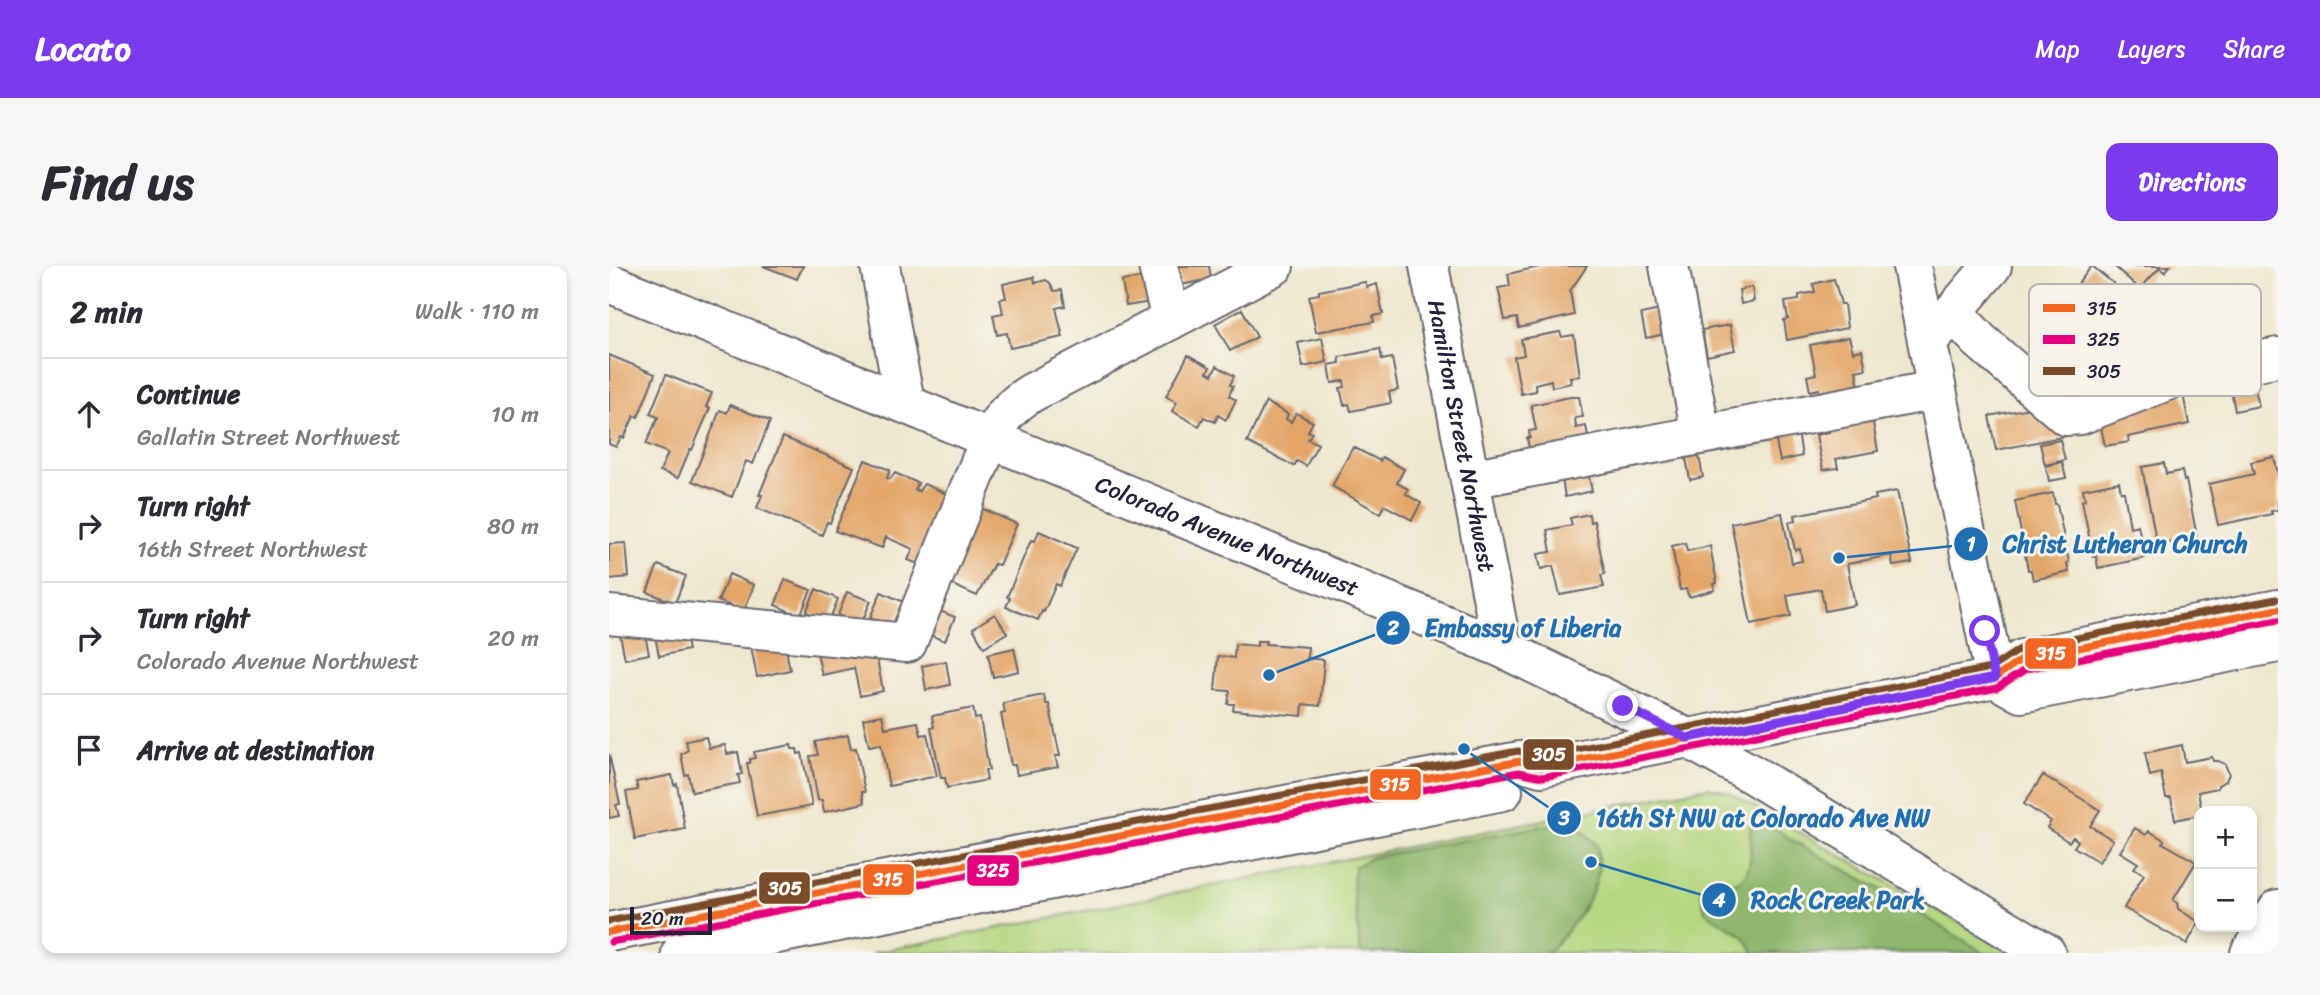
<!DOCTYPE html>
<html lang="en">
<head>
<meta charset="utf-8">
<style>
	body { margin:0; font-family:Sriracha,sans-serif; background:#f7f7f7; color:#2b2b33 }
	.controls { position:absolute; right:21px; bottom:21px; display:grid; overflow:hidden; border-radius:14px; box-shadow:0 4px 10px #0003 }
	.controls button { width:63px; height:63px; display:grid; place-items:center; padding:0; border:0; border-bottom:2px solid #e1e1e2; background:#fff; color:#2b2b33; font:35px sans-serif }
	.scale { position:absolute; left:21px; bottom:18px; width:82px; box-sizing:border-box; padding-left:7px; border:4px solid #22223b; border-top:0; font-size:19px; line-height:24px; white-space:nowrap; color:#22223b; -webkit-text-stroke:5px #f7f3e8; paint-order:stroke }
	.stop { position:absolute; width:21px; height:21px; margin:-16px; border:5px solid #7c3aed; border-radius:50%; background:#fff }
	.stop.end { background:#7c3aed; border-color:#fff; box-shadow:0 2px 7px #0008 }
	.list { margin:0; padding:0; list-style:none }
	h2 { display:flex; justify-content:space-between; align-items:center; height:91px; margin:0; padding:0 28px; font-size:30px }
	h2 small { font-size:23px; font-weight:400; color:#7c7c81 }
	.list li { display:grid; grid-template-columns:46px 1fr auto; gap:21px; align-items:center; box-sizing:border-box; height:112px; padding:0 28px; border-top:2px solid #e1e1e2 }
	.list b { display:block; font-size:26px; white-space:nowrap }
	.list p { margin:0; font-size:23px; white-space:nowrap; color:#7c7c81 }
	.list em { font-size:23px; font-style:normal; color:#7c7c81 }
	.icon { flex:none; width:38px; height:38px; fill:none; stroke:currentColor; stroke-width:2; stroke-linecap:round; stroke-linejoin:round }
	.map { position:relative; flex:none; width:1669px; height:687px; overflow:hidden; border-radius:14px }
	header { display:flex; align-items:center; gap:42px; box-sizing:border-box; height:98px; padding:0 35px; background:#7c3aed; color:#fff }
	header strong { font-size:33px }
	nav { display:flex; gap:38px; margin-inline-start:auto; font-size:24px }
	.intro { display:flex; align-items:center; justify-content:space-between; box-sizing:border-box; height:168px; padding:0 42px }
	h1 { margin:0; font-size:49px }
	.button { padding:18px 32px; border-radius:14px; background:#7c3aed; color:#fff; font-size:24px; font-weight:700 }
	main { display:flex; gap:42px; padding:0 42px }
	aside { flex:1; background:#fff; border-radius:14px; box-shadow:0 4px 10px #0003 }
	.map>svg:first-child { display:block }
	.green { fill:#b4d780; stroke:#6b7c5e; stroke-width:2 }
	.forest { fill:#8fb86e; stroke:#586d54; stroke-width:2 }
	.building { fill:#e3a668 }
	.lines { fill:none; stroke-linecap:round; stroke-linejoin:round }
	.minor-casing { stroke:#69676f; stroke-width:42 }
	.major-casing { stroke:#69676f; stroke-width:42 }
	.minor { stroke:#fff; stroke-width:38 }
	.major { stroke:#fff; stroke-width:38 }
	.bus-1-casing { stroke:#f7f3e8; stroke-width:12 }
	.bus-2-casing { stroke:#f7f3e8; stroke-width:12 }
	.bus-3-casing { stroke:#f7f3e8; stroke-width:12 }
	.bus-1 { stroke:#f26522; stroke-width:7 }
	.bus-2 { stroke:#e5007d; stroke-width:7 }
	.bus-3 { stroke:#7a4b2a; stroke-width:7 }
	.route { stroke:#7c3aed; stroke-width:9 }
	.labels { text-anchor:middle; dominant-baseline:central; stroke-width:6; stroke-linejoin:round; paint-order:stroke }
	.street-label { font-size:23px; fill:#22223b; stroke:#f7f3e8 }
	.key { fill:#f7f3e8; stroke:#b7b4b4; stroke-width:2 }
	.key-label { font-size:19px; fill:#22223b }
	.leader { fill:none; stroke:#1f6fb2; stroke-width:2.5 }
	.callout-dot { fill:#1f6fb2; stroke:#f7f3e8; stroke-width:2.5 }
	.mark-label { font-size:21px; text-anchor:middle; font-weight:bold; fill:#fff }
	.callout-label { font-size:24px; text-anchor:middle; font-weight:bold; fill:#1f6fb2; stroke:#f7f3e8; stroke-width:6; stroke-linejoin:round; paint-order:stroke }
	.line-badge { stroke:#f7f3e8; stroke-width:2.5 }
	.badge-label { font-size:19px; text-anchor:middle; font-weight:bold; fill:#fff }
</style>
</head>
<body>
<header>
<strong>Locato</strong>
<nav><a>Map</a><a>Layers</a><a>Share</a></nav>
</header>
<div class="intro"><h1>Find us</h1><a class="button">Directions</a></div>
<main>
<aside>
<h2>2 min<small>Walk · 110 m</small></h2>
<ul class="list">
<li><svg class="icon" aria-label="ahead" viewBox="0 0 24 24"><path d="M12 20V5M6 11l6-6 6 6"/></svg><div><b>Continue</b><p>Gallatin Street Northwest</p></div><em>10 m</em></li>
<li><svg class="icon" aria-label="right" viewBox="0 0 24 24"><path d="M7 20v-9h11M14 6l5 5-5 5"/></svg><div><b>Turn right</b><p>16th Street Northwest</p></div><em>80 m</em></li>
<li><svg class="icon" aria-label="right" viewBox="0 0 24 24"><path d="M7 20v-9h11M14 6l5 5-5 5"/></svg><div><b>Turn right</b><p>Colorado Avenue Northwest</p></div><em>20 m</em></li>
<li><svg class="icon" aria-label="arrive" viewBox="0 0 24 24"><path d="M6 21V4h12l-3 4 3 4H6"/></svg><div><b>Arrive at destination</b></div></li>
</ul>
</aside>
<div class="map">
<svg width="1669" height="687" viewBox="0 0 1669 687">
	<rect width="100%" height="100%" fill="#f7f3e8"/>
	<filter id="ink" filterUnits="userSpaceOnUse"><feTurbulence type="fractalNoise" baseFrequency=".0143" numOctaves="2"/><feDisplacementMap in="SourceGraphic" scale="14" xChannelSelector="R" yChannelSelector="G"/><feConvolveMatrix kernelMatrix="1 2 1 2 8 2 1 2 1" color-interpolation-filters="sRGB"/></filter>
	<filter id="wash" filterUnits="userSpaceOnUse"><feTurbulence type="fractalNoise" baseFrequency=".00686" numOctaves="4" result="noise"/><feDisplacementMap in="SourceGraphic" scale="28" xChannelSelector="R" yChannelSelector="G"/><feGaussianBlur stdDeviation="1.57" result="paint"/><feColorMatrix in="noise" values="0 0 0 0 0 0 0 0 0 0 0 0 0 0 0 0 0 1.4 0 .05"/><feComposite in="paint" operator="in"/></filter>
	<g filter="url(#wash)">
		<rect width="100%" height="100%" fill="#eee8cf"/>
		<path class="green" d="M1100,521L1119,526L1404,687H263Z"/>
		<path class="forest" d="M955,556L968,559L988,579C988,588 991,599 989,607C984,635 958,668 938,687H752L744,622L745,601L764,591Z
			M1161,557L1179,572L1273,624L1375,687H1146L1134,670L1096,646L1092,627L1096,620C1105,619 1117,619 1125,617C1147,611 1141,576 1141,559Z"/>
		<g id="blocks">
			<path class="building" d="M154,0H194L188,13Z
				M569,0H600L602,13L572,19Z
				M934,0H978L961,25L965,49L910,62L908,52L896,54L889,22L901,20L899,8Z
				M1483,0L1527,36L1519,46L1521,48L1503,72L1456,34Z
				M1505,0H1561L1556,6L1551,1L1531,23Z
				M425,11L426,17L437,14L441,17L445,25L453,24L456,40L447,42L454,71L401,82L398,67L388,69L384,49L394,47L391,33L397,32L394,18Z
				M537,11L542,36L517,40L513,15Z
				M1225,13L1232,38H1235L1238,62L1178,74L1175,54L1179,53L1176,36L1190,34V29L1206,26L1204,18Z
				M756,16L758,21L768,18L774,48L764,50L765,56L707,66L700,30L710,28V25Z
				M1143,21L1145,35L1132,38L1130,24Z
				M633,43L648,71L621,85L606,58Z
				M1056,43L1061,67L1037,72L1032,48Z
				M1448,51L1480,78L1451,112L1437,100L1430,109L1412,95Z
				M1121,59L1126,84L1098,90L1093,64Z
				M951,66L953,71L965,69L971,110L961,111L962,117L943,121L942,114L926,118L927,125L912,128L905,91L915,89L912,73Z
				M1240,71L1244,86L1253,84L1257,103L1247,105L1250,121L1211,129L1210,123L1201,125L1198,110L1207,108L1201,79Z
				M713,72L718,96L694,101L689,77Z
				M771,83L773,94L783,92L789,124L780,126L782,137L742,145L740,138L735,139L731,122L736,121L735,115L723,117L720,99L731,97L730,91Z
				M0,89L46,108L29,151L25,150L15,172L12,171L7,181L0,178Z
				M579,89L601,101L598,106L603,109L608,100L625,110L621,119L624,120L620,130L627,134L617,154L609,149L606,156L595,151L590,160L563,145L568,136L557,130Z
				M57,109L103,127L97,141L101,142L83,184L81,183L69,212L51,205L59,187L37,178L49,151L41,148Z
				M1644,114L1650,140L1626,145L1621,119Z
				M1574,128L1580,158L1519,171L1520,176L1496,180L1491,156Z
				M961,131H970L974,151L966,152L967,162L977,160L981,180L922,192L918,172H921L920,165L927,164L922,139Z
				M657,136L679,148L677,153L682,156L687,147L704,156L699,165L703,167L699,173L709,178L697,200L688,195L685,200L638,176Z
				M1441,138L1454,153L1458,170L1387,184L1380,150Z
				M121,139L161,155L144,198L137,195L123,231L83,215L111,144L118,147Z
				M1263,151L1269,185L1227,193L1229,202L1214,204L1207,169L1220,166L1219,160Z
				M1189,166L1193,190L1171,195L1166,171Z
				M174,171L245,201L221,257L218,256L213,269L148,242L153,229H150Z
				M1451,174L1456,194L1436,199L1431,178Z
				M744,181L771,195L773,191L795,203L788,217L799,223L797,228L812,237L803,254L775,239L771,247L723,220Z
				M1089,185L1094,211L1081,214L1076,187Z
				M1665,191L1669,208V244L1662,245L1663,248L1609,259L1600,218L1645,208L1642,196Z
				M256,194L281,204L278,212L281,213L286,207L309,217L306,224L310,225L315,218L338,228L314,300L299,294L304,283L277,271L273,282L226,265Z
				M1453,196L1457,212L1440,215L1437,200Z
				M1555,197L1557,208L1573,205L1575,215L1577,214L1588,271L1548,279L1533,201Z
				M978,202L983,225L956,231L952,207Z
				M1510,216L1512,226H1515L1521,261L1529,259L1536,292L1489,302L1487,290L1484,291L1473,234H1476L1474,223Z
				M1288,225L1303,297L1284,300L1282,289L1238,298L1246,339L1216,345L1212,323L1178,329L1182,350L1142,358L1122,257L1173,247L1183,297L1193,295L1191,283L1186,284L1180,256L1187,254L1186,249L1267,233L1266,229Z
				M1444,227L1446,238H1448L1460,296L1458,297L1460,306L1424,314L1422,304H1419L1406,235Z
				M370,241L408,258L390,299L385,298L368,330L337,316Z
				M980,248L981,256L985,255L996,308L992,309L995,321L951,329L944,300L932,303L929,288L942,286L938,264L963,259L961,252Z
				M430,265L468,282L451,320L447,318L435,346L433,345L429,354L397,341L401,332L398,331L422,274L426,275Z
				M17,277L20,311L0,313V278Z
				M1076,277L1078,285L1101,280L1108,317L1105,318L1106,324L1080,331L1077,323L1071,324L1063,280Z
				M49,299L77,310L66,337L38,326Z
				M120,308L145,319L135,345L109,335Z
				M176,314L202,324L191,350L166,339Z
				M207,323L229,333L220,355L197,346Z
				M238,326L262,335L252,358L229,349Z
				M272,326L295,336L284,362L261,352Z
				M323,342L346,351L336,375L313,366Z
				M386,348L398,367L375,381L364,362Z
				M34,359L40,388L16,393L10,364Z
				M74,360L79,384L50,390L45,365Z
				M175,373L181,404L148,411L142,380Z
				M648,375H657L656,378L699,381L698,392L715,394L711,440L694,438L693,450L624,444L625,438H619L621,425L606,424L609,390L625,392L626,378L648,380Z
				M405,382L410,405L384,411L379,388Z
				M266,383L274,425L251,430L245,402L213,409L208,387Z
				M337,395L341,419L317,424L313,400Z
				M435,429L437,438H440L451,490H446L449,501L408,509L406,499H402L392,448L396,447L394,437Z
				M364,442L366,453L371,452L380,504H376L378,514L338,522L336,512H332L322,462L325,461L323,450Z
				M273,449L276,462L309,456L312,469L318,468L328,510L280,520L272,478L260,480L254,453Z
				M239,469L242,483L247,482L256,526H253L255,537L215,546L213,534H209L201,490L209,489L206,476Z
				M97,471L100,482L116,479L118,488L129,486L133,508L129,509L131,517L83,526L79,508L76,509L72,488L79,484L77,475Z
				M182,479L183,483H188L189,488L193,487L203,540L148,550L138,497H141V493L146,492L145,486Z
				M1573,479L1576,496L1603,491L1604,495H1609L1616,498L1620,508L1617,515L1609,519V522L1589,526L1593,545H1590V549L1566,554L1562,532H1557L1552,507L1541,510L1536,487Z
				M0,488L11,538L7,539L10,550L0,552Z
				M63,509L65,519L68,518L76,563L26,573L17,526L29,524L27,516Z
				M1434,509L1491,544L1481,560L1504,574L1490,596L1465,581L1469,575L1464,571L1460,576L1438,562L1442,555L1415,538Z
				M1526,562L1537,569L1540,565L1555,574L1554,577L1587,596L1564,634L1568,637L1569,643L1590,656L1578,678L1515,642L1535,608L1525,602L1529,597L1511,586Z"/>
		</g>
	</g>
	<g filter="url(#ink)">
		<use href="#blocks" fill-opacity="0" stroke="#69676f" stroke-width="2"/>
		<g class="lines">
			<g class="minor-casing">
				<g id="minor">
					<path d="M271,0C280,46 286,92 297,138"/>
					<path d="M549,0L562,54"/>
					<path id="s1" d="M820,0L893,382"/>
					<path d="M1060,0L1092,168"/>
					<path d="M1303,0L1386,412"/>
					<path id="s2" d="M0,17L893,382L1078,472L1146,510L1437,687"/>
					<path d="M1344,46L1370,74L1457,150L1471,149L1568,111L1669,91"/>
					<path d="M1328,65L1383,0"/>
					<path d="M861,213L1327,124"/>
					<path d="M0,349L298,377L381,172C391,152 403,139 422,127L665,0"/>
					<path d="M1641,687L1669,643"/>
				</g>
			</g>
			<g class="major-casing">
				<path id="major" d="M1386,412L1412,427L1669,377
					M0,666L911,495L932,501L1386,412L1413,393L1669,343
					M72,687L894,525"/>
			</g>
			<use href="#minor" class="minor"/>
			<use href="#major" class="major"/>
			<g class="bus-1-casing">
				<path id="bus-1" d="M0,666L911,495L932,501L1386,412L1413,393L1669,343"/>
			</g>
			<g class="bus-2-casing">
				<path id="bus-2" d="M2,676L910,506L934,511L1388,422L1417,403L1669,354"/>
			</g>
			<g class="bus-3-casing">
				<path id="bus-3" d="M0,655L909,485L932,490L1382,402L1411,383L1667,333"/>
			</g>
			<use href="#bus-1" class="bus-1"/>
			<use href="#bus-2" class="bus-2"/>
			<use href="#bus-3" class="bus-3"/>
		</g>
	</g>
	<g class="lines" filter="url(#ink)">
		<path class="route" d="M1014,440L1078,472L1386,412L1376,365"/>
	</g>
	<g class="labels">
		<g class="street-label">
			<text stroke="none"><textPath href="#s1" startOffset="173">Hamilton Street Northwest</textPath></text>
			<text stroke="none"><textPath href="#s2" startOffset="668">Colorado Avenue Northwest</textPath></text>
		</g>
	</g>
	<rect x="1420" y="18" width="232" height="112" rx="10" class="key"/>
	<rect x="1434" y="38" width="32" height="8" fill="#f26522"/>
	<rect x="1434" y="69" width="32" height="9" fill="#e5007d"/>
	<rect x="1434" y="101" width="32" height="8" fill="#7a4b2a"/>
	<g class="key-label">
		<text x="1478" y="49">315</text>
		<text x="1478" y="80">325</text>
		<text x="1478" y="112">305</text>
	</g>
	<path class="leader" d="M1230 292L1362 278M660 409L784 362M855 483L955 552M982 596L1110 634"/>
	<g class="callout-dot">
		<circle cx="1230" cy="292" r="7"/>
		<circle cx="660" cy="409" r="7"/>
		<circle cx="855" cy="483" r="7"/>
		<circle cx="982" cy="596" r="7"/>
		<circle cx="1362" cy="278" r="18"/>
		<circle cx="784" cy="362" r="18"/>
		<circle cx="955" cy="552" r="18"/>
		<circle cx="1110" cy="634" r="18"/>
	</g>
	<g class="mark-label">
		<text x="1362" y="285">1</text>
		<text x="784" y="369">2</text>
		<text x="955" y="559">3</text>
		<text x="1110" y="641">4</text>
	</g>
	<g class="callout-label">
		<text x="1516" y="286">Christ Lutheran Church</text>
		<text x="914" y="370">Embassy of Liberia</text>
		<text x="1154" y="560">16th St NW at Colorado Ave NW</text>
		<text x="1229" y="642">Rock Creek Park</text>
	</g>
	<g class="line-badge">
		<rect x="1415" y="371" width="53" height="33" rx="7" fill="#f26522"/>
		<rect x="913" y="472" width="53" height="33" rx="7" fill="#7a4b2a"/>
		<rect x="760" y="502" width="53" height="33" rx="7" fill="#f26522"/>
		<rect x="357" y="588" width="54" height="33" rx="7" fill="#e5007d"/>
		<rect x="253" y="597" width="53" height="33" rx="7" fill="#f26522"/>
		<rect x="149" y="605" width="53" height="34" rx="7" fill="#7a4b2a"/>
	</g>
	<g class="badge-label">
		<text x="1442" y="394">315</text>
		<text x="940" y="495">305</text>
		<text x="786" y="525">315</text>
		<text x="384" y="611">325</text>
		<text x="279" y="620">315</text>
		<text x="176" y="629">305</text>
	</g>
</svg>
<div class="controls">
<button>+</button>
<button>−</button>
</div>
<div class="scale">20 m</div>
<div class="stop" style="left:1376px;top:365px"></div>
<div class="stop end" style="left:1014px;top:440px"></div>
</div>
</main>
</body>
</html>
